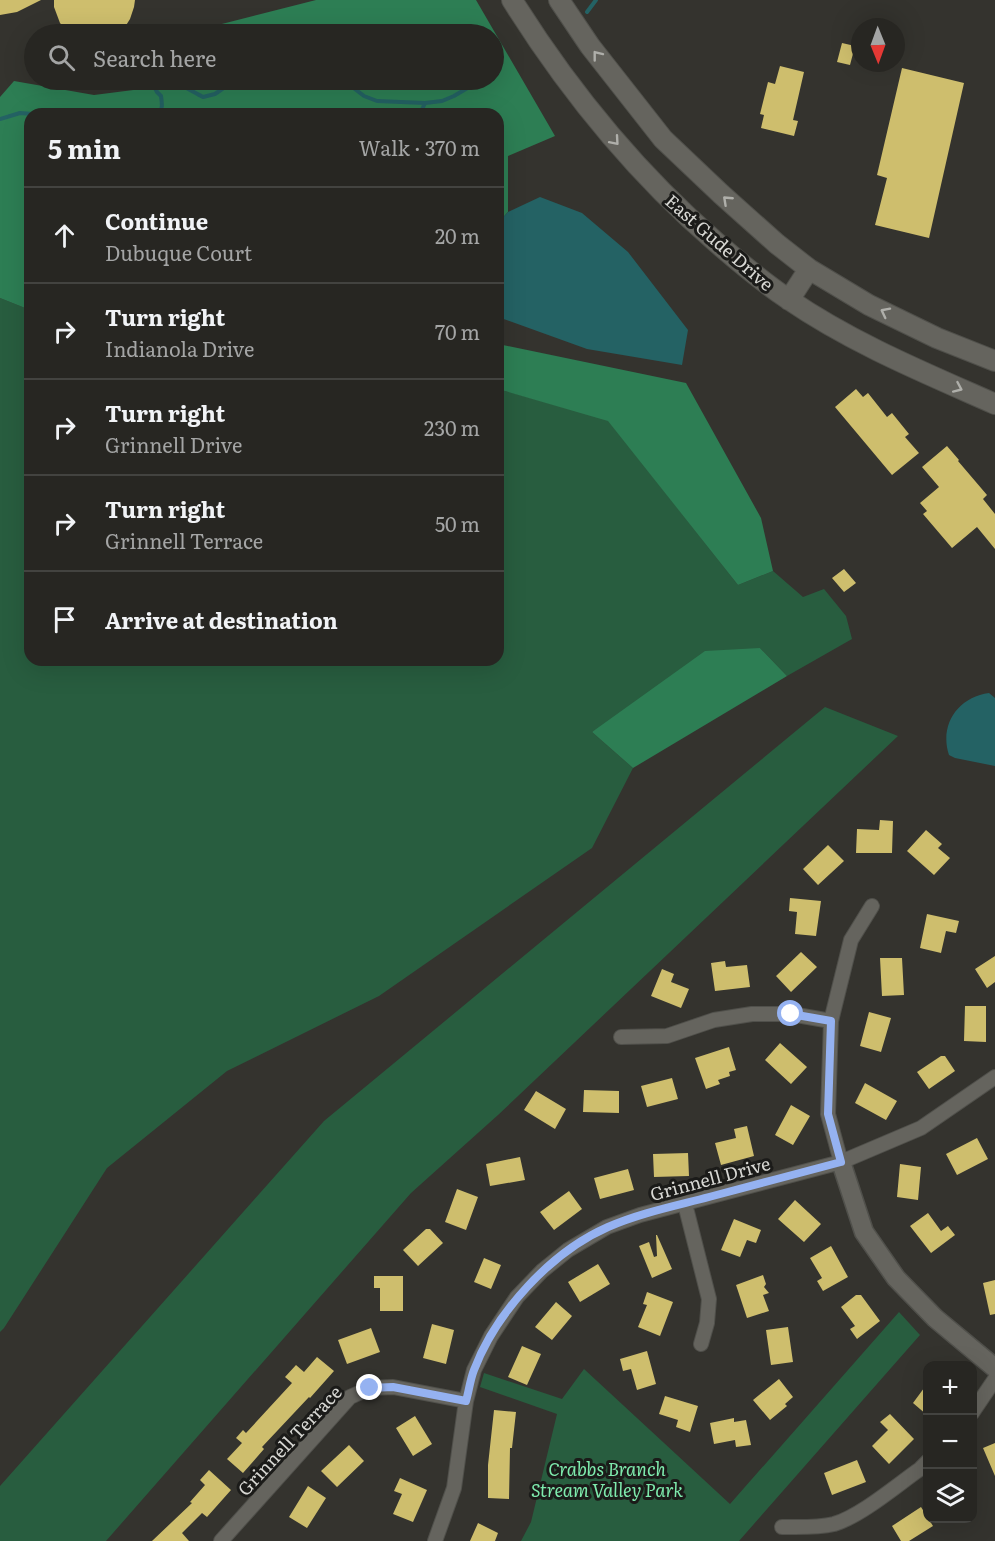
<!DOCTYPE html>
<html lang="en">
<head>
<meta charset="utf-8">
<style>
	body { margin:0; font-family:Literata,serif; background:#33322f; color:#f1f3f6 }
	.controls { position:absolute; right:18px; bottom:18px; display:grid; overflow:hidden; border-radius:12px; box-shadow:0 6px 24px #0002 }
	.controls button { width:54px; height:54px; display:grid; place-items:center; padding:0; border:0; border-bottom:2px solid #434340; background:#272622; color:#f1f3f6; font:30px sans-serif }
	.compass { position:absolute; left:851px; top:18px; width:54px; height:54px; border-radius:50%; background:#272622; box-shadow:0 6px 24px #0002; rotate:179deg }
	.stop { position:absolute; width:18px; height:18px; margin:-14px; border:4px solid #95b2f1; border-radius:50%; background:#fff }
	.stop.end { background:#95b2f1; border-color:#fff; box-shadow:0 2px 6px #0008 }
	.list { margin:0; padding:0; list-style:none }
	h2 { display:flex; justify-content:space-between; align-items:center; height:78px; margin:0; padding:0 24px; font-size:26px }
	h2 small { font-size:20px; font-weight:400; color:#a4a5a5 }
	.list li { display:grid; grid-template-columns:39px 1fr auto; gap:18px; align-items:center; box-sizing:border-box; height:96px; padding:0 24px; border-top:2px solid #434340 }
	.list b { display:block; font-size:22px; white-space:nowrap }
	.list p { margin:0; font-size:20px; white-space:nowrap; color:#a4a5a5 }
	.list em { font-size:20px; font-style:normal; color:#a4a5a5 }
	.icon { flex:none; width:33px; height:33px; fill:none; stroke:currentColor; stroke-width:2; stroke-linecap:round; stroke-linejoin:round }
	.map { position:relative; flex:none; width:995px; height:1541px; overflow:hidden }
	.search { position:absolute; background:#272622; box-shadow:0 6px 24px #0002; left:24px; top:24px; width:480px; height:66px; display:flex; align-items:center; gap:15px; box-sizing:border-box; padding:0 21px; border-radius:33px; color:#a4a5a5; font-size:22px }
	.panel { position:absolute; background:#272622; box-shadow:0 6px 24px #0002; left:24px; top:108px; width:480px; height:558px; border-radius:18px }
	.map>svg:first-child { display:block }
	.green { fill:#285d3f }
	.forest { fill:#2d7e54 }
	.water { fill:#246264 }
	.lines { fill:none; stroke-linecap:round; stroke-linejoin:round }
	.stream { stroke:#246264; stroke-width:4 }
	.building { fill:#cebe6d }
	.minor-casing { stroke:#50504b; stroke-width:16 }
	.tertiary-casing { stroke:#50504b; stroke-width:21 }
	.secondary-casing { stroke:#50504b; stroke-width:22 }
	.minor { stroke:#65645e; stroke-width:14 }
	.tertiary { stroke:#65645e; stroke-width:18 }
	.secondary { stroke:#65645e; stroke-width:20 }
	.oneway { stroke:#afafaa }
	.route { stroke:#95b2f1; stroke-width:8 }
	.labels { text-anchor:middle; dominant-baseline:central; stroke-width:6; stroke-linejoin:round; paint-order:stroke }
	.street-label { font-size:18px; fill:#d7d7d3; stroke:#1b1b19 }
	.park-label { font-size:18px; font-style:italic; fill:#7eebad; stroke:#1b1b19 }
</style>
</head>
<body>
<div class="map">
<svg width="995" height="1541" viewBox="0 0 995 1541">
	<rect width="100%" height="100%" fill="#34332e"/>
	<path class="green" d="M0,298L30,310V660H498V389L608,420L738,585L773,571L803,597L824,589L846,616L852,639L787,676L760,648L592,732L633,768L592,848L379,996L227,1071L107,1168L4,1328L0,1332Z
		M825,707L898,736L498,1115L411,1193L106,1541H0V1486L324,1121Z
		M899,1312L920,1335L739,1541H521L531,1522L557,1414L480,1387L484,1373L562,1399L584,1369L730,1504Z"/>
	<path class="forest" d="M316,0H476L555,136L508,156V212L498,223V114H30V310L0,298V97L14,81L94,95L149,88L154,80H494V34H198L214,26Z
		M498,344L686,383L761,518L773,571L738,585L608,421L498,389Z
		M760,648L787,676L633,768L592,732L705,651Z"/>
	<path class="water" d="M540,197L582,213L628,252L688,330L682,365L587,349L498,317V223L508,212Z
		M989,693L995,698V766L955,758L949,755C939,725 958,697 989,693Z"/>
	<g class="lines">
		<path class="stream" d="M587,12L596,0
			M494,69L498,65
			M345,80L347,83L364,96L377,101L425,103L442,101L454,96L481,80
			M159,114C163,109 162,103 161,96L157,92L155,88L158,83C175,78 188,90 203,97L215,94L235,80
			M420,114L425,103
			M0,119L20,113L33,114"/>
	</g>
	<path class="building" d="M0,0H41L17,12L0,15Z
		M54,0H135L134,7L130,19L125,27L117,34H73L66,30L60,23L54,7Z
		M842,43L855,46L850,65L837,62Z
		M780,66L804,72L793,120L798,121L794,136L761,128L764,115L760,114L768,82L775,84Z
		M902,68L964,83L929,238L875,225L887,178L877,175Z
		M856,389L863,397L868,393L887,417L892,413L909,434L905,437L919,453L892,475L835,407Z
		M947,446L959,460L958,461L987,495L983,499L995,514V549L977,527L952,548L923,514L927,511L920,503L939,487L922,467Z
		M844,569L856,583L844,592L832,578Z
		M880,820L893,821L892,853H856L857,829L879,830Z
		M926,830L942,844L938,848L950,858L934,875L907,851Z
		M828,845L844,861L818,885L803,869Z
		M790,898L821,901L816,936L795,934L797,912L789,911Z
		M927,914L959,921L956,933L946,931L941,953L920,948Z
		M801,952L817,967L791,992L776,976Z
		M995,956V982L987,988L975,969Z
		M880,958H902L904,995L882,996Z
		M725,961L726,967L747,965L750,987L715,991L711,963Z
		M662,969L674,974L671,982L689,989L681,1008L651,996Z
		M965,1006H986V1042L964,1041Z
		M869,1012L891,1018L881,1052L860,1046Z
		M780,1043L807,1067L791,1084L765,1060Z
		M729,1047L736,1070L729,1072L730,1076L718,1080L720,1084L706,1089L695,1058Z
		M941,1056H945L955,1071L929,1089L917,1072Z
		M672,1078L678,1099L647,1107L641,1086Z
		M865,1083L897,1101L886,1120L855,1103Z
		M584,1090L619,1091V1113L583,1112Z
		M536,1091L566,1109L555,1129L524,1110Z
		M791,1105L810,1116L793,1145L775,1135Z
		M747,1126L754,1156L721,1165L715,1143L736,1138L734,1129Z
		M977,1138L988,1159L957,1175L946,1154Z
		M688,1153L689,1176L654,1177L653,1154Z
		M520,1157L525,1180L490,1186L486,1164Z
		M900,1164L921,1167L918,1200L897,1197Z
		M628,1169L634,1190L600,1199L594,1178Z
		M457,1189L478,1197L466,1230L445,1222Z
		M569,1191L582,1209L554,1230L540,1212Z
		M795,1200L821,1224L804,1242L778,1219Z
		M928,1213L941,1231L948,1226L955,1235L931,1253L910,1226Z
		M734,1219L761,1230L756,1243L747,1240L740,1257L721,1250Z
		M426,1229H430L443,1243L418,1266L403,1250Z
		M656,1235H657L672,1269L652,1278L639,1246L649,1242L654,1257L657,1256Z
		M831,1246L848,1277L823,1291L817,1281L822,1278L810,1258Z
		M484,1258L501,1265L491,1289L474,1282Z
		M598,1264L610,1284L580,1302L568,1282Z
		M763,1275L766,1284L764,1287L769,1293L763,1295L769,1311L747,1318L736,1285Z
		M374,1276H403V1311H380V1288H374Z
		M995,1280V1314L990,1315L983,1283Z
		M647,1292L673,1302L660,1336L638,1327L647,1305L643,1304Z
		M856,1295H861L880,1321L857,1339L850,1329L855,1326L841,1307Z
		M556,1302L572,1316L552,1340L535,1327Z
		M432,1324L454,1330L446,1364L423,1358Z
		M788,1327L793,1362L771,1365L766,1330Z
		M371,1328L380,1352L347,1364L338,1340Z
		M522,1346L541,1354L527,1385L508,1377Z
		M647,1351L656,1384L637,1390L631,1369L623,1371L620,1359Z
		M317,1357L334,1371L310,1398L309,1397L262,1447L264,1449L243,1473L227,1459L242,1443L236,1438L243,1430L246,1433L292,1383L285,1377L296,1365L304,1372Z
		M779,1379L793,1397L785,1404L787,1406L770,1420L753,1400Z
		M927,1384V1415L913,1403Z
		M665,1396L698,1406L690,1432L676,1427L678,1420L659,1414Z
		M494,1410L516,1412L512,1448H510L509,1499L488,1498V1465Z
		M890,1414L914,1439L889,1464L872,1446L888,1430L880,1422Z
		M415,1416L432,1444L413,1456L396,1428Z
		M734,1418V1422L746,1420L751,1445L736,1447L735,1440L714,1444L710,1423Z
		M995,1443V1476L983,1448Z
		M349,1445L364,1461L337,1487L321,1471Z
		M857,1460L866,1482L832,1495L824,1473Z
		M209,1470L231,1490L207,1517L202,1513L182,1533L189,1541H152L192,1503L190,1502L205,1485L200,1480Z
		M400,1478L427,1490L413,1522L393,1514L402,1494L394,1491Z
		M308,1486L326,1498L307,1528L289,1517Z
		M921,1507L933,1526L909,1541H901L892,1526Z
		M478,1523L498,1533L495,1541H470Z"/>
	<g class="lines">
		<g class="minor-casing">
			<path id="minor" d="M621,1037L667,1036L714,1020L752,1014H791L831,1021
				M841,1162L828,1114L831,1021L851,940L872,906
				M685,1204L709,1299L707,1323L701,1344
				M972,1413L995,1379
				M782,1527C799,1527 817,1528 834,1524C861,1516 897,1485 920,1469L928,1461
				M221,1541L350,1397L370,1388L393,1387L466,1401
				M435,1541L454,1488L466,1401L474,1370L491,1336L517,1297L542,1271L568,1250L607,1227L640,1215L841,1162L921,1128L995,1077"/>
		</g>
		<g class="tertiary-casing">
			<path id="tertiary" d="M841,1162L864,1232L896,1278L935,1318L995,1368"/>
		</g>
		<g class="secondary-casing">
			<path id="secondary" d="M512,0C569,91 636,173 717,243C740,263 763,282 788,299C852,343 925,373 995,404
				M559,0L590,46L663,139L721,194L777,244L809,269L869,305L937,338L995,361
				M789,300L809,269"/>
		</g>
		<use href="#minor" class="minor"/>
		<use href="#tertiary" class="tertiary"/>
		<use href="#secondary" class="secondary"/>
	</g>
	<defs><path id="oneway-chevron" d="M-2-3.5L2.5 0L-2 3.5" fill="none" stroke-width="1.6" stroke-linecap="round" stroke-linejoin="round" transform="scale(1.5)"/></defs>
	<g class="oneway">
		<use href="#oneway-chevron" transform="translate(597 55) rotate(-128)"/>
		<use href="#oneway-chevron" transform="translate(615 141) rotate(49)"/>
		<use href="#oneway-chevron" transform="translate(727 200) rotate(-137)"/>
		<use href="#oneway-chevron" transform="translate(885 312) rotate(-153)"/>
		<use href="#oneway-chevron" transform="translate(958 388) rotate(24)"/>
	</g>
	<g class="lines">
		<path class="route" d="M370,1388L393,1387L466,1401C469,1391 470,1380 474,1370C496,1312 551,1252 608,1227C640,1213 675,1206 709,1197C753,1185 797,1174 841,1162L828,1114L831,1021L791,1014"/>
	</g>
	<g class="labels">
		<g class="street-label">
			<text transform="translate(720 242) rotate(41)">East Gude Drive</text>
			<text transform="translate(710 1178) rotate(-15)">Grinnell Drive</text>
			<text transform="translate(289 1440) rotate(-47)">Grinnell Terrace</text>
		</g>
		<g class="park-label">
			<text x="607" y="1468">Crabbs Branch<tspan x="607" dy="21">Stream Valley Park</tspan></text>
		</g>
	</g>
</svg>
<div class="controls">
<button>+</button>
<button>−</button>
<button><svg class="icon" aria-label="layers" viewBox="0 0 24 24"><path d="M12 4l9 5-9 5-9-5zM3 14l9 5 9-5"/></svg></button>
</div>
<svg class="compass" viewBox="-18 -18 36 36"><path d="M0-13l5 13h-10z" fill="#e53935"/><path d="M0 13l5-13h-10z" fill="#a4a5a5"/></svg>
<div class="stop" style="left:791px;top:1014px"></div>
<div class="stop end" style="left:370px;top:1388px"></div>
<div class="search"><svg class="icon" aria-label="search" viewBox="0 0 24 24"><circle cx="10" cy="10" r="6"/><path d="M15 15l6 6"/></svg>Search here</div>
<section class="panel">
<h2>5 min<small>Walk · 370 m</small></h2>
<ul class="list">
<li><svg class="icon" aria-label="ahead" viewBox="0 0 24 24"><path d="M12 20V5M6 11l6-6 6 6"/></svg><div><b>Continue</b><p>Dubuque Court</p></div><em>20 m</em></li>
<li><svg class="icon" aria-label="right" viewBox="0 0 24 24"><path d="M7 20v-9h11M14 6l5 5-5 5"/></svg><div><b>Turn right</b><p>Indianola Drive</p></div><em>70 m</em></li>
<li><svg class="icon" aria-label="right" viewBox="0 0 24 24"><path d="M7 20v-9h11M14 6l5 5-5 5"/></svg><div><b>Turn right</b><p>Grinnell Drive</p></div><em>230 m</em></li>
<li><svg class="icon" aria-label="right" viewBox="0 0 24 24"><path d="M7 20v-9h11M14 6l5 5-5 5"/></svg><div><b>Turn right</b><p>Grinnell Terrace</p></div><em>50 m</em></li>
<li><svg class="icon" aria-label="arrive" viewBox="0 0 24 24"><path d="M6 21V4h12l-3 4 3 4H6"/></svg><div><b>Arrive at destination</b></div></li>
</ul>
</section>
</div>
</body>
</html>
